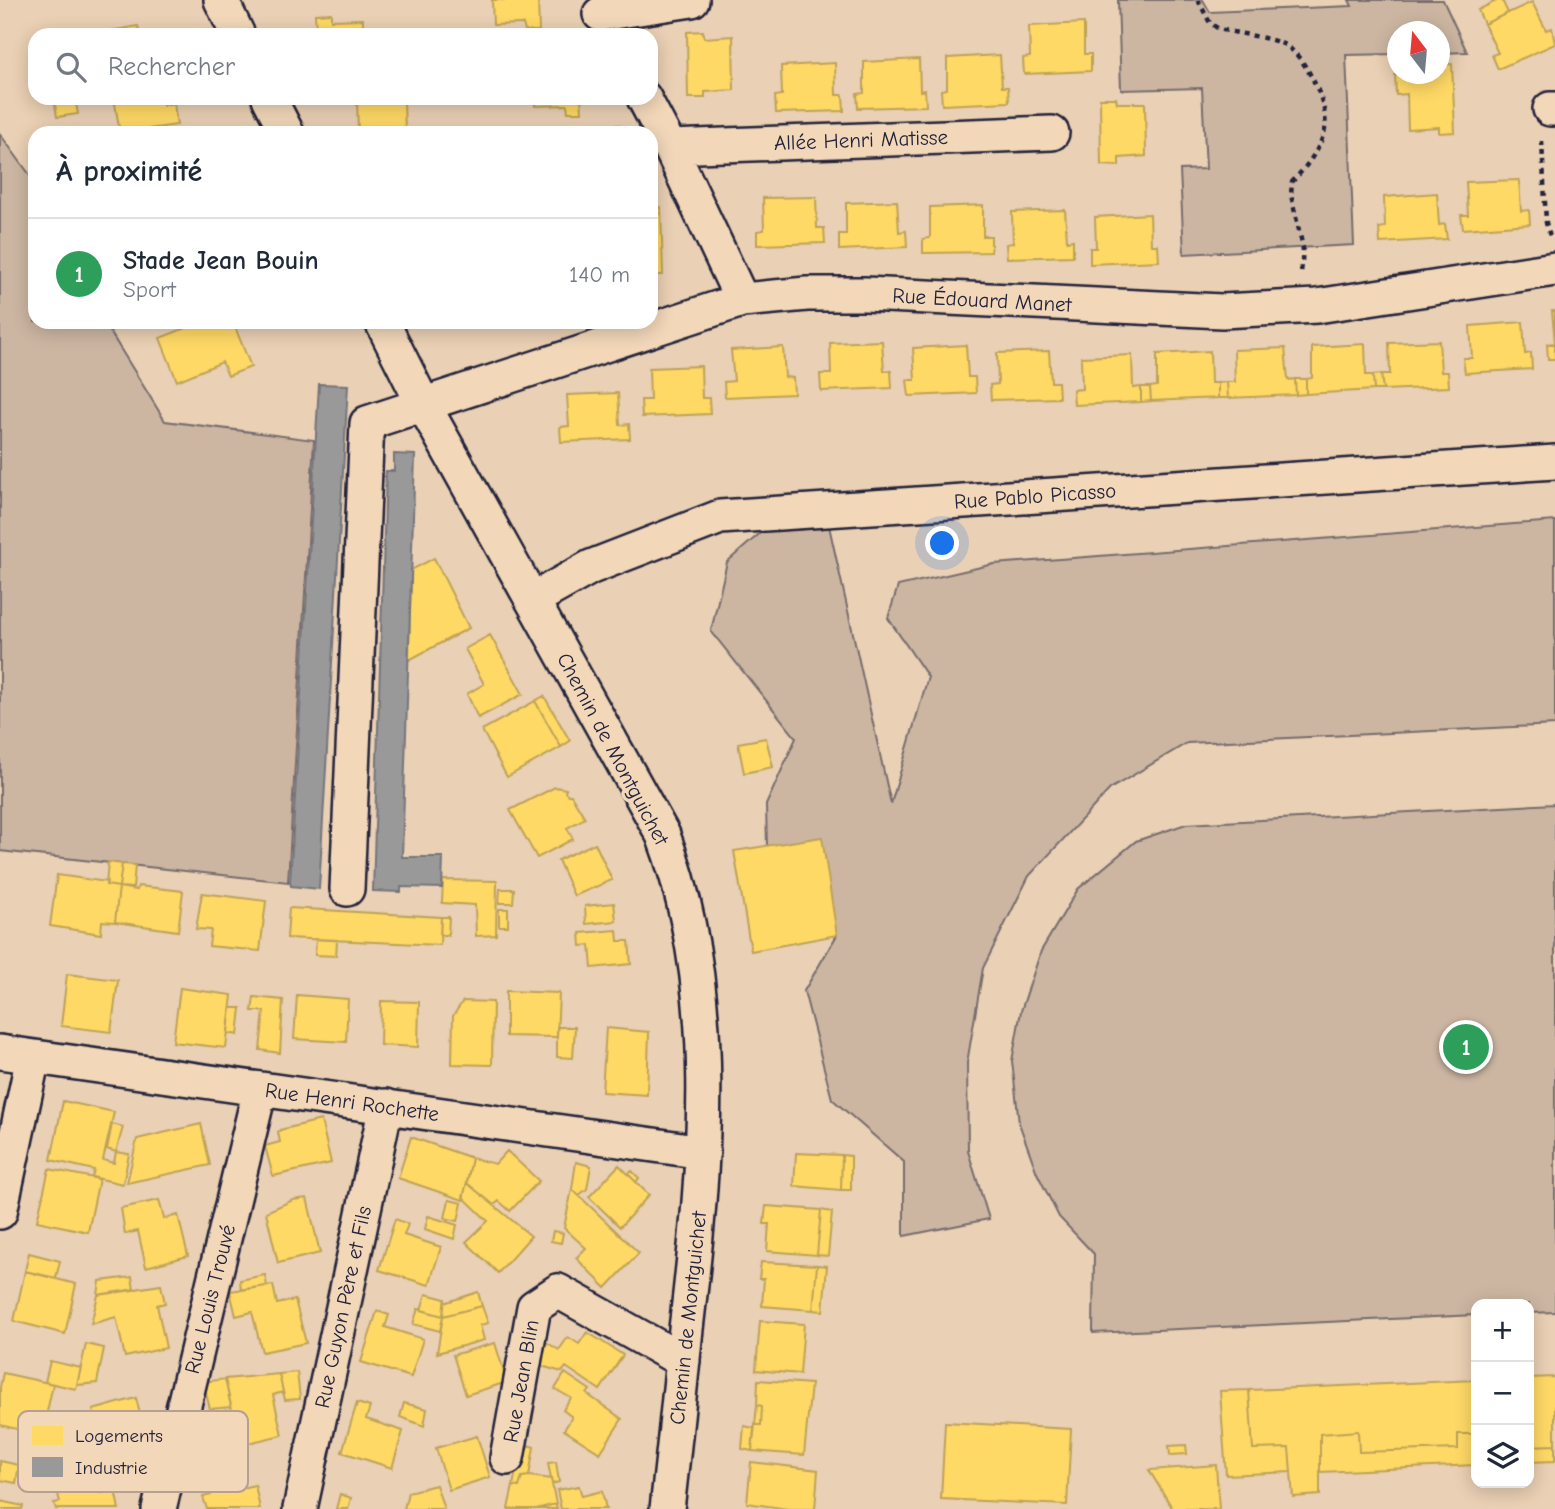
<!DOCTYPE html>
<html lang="fr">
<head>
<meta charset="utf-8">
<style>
	body { margin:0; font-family:"Comic Neue",sans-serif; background:#f2f2f3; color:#1f2937 }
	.controls { position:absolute; right:21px; bottom:21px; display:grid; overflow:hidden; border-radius:14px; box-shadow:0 4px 18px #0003 }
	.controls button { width:63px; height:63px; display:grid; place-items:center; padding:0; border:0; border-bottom:2px solid #e0e1e3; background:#fff; color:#1f2937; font:35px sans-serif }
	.compass { position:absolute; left:1387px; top:21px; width:63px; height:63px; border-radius:50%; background:#fff; box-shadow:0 4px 18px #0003; rotate:344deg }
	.you { position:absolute; left:943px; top:544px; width:24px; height:24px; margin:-18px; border:5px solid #fff; border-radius:50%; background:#1a73e8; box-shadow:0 0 0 10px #1a73e833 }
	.badge { display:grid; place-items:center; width:46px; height:46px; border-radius:50%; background:#1f6fb2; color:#fff; font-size:23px; font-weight:700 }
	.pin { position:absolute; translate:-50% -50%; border:4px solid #fff; box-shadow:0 2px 7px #0006 }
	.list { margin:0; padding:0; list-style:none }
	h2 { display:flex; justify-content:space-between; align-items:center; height:91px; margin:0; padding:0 28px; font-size:30px }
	h2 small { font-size:23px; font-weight:400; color:#747a83 }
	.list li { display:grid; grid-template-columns:46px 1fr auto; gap:21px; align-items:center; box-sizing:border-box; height:112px; padding:0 28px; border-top:2px solid #e0e1e3 }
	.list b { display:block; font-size:26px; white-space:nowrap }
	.list p { margin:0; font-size:23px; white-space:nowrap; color:#747a83 }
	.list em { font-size:23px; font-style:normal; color:#747a83 }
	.icon { flex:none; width:38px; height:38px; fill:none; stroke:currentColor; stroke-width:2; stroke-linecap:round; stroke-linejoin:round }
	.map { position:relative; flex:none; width:1555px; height:1509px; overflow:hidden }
	.search { position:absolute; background:#fff; box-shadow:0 4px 18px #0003; left:28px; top:28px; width:630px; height:77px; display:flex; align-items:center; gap:18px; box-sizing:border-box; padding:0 24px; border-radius:21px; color:#747a83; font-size:26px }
	.panel { position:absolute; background:#fff; box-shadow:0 4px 18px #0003; left:28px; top:126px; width:630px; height:203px; border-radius:21px }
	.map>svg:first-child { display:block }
	.green { fill:#ccb6a2; stroke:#776c6e; stroke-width:2 }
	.homes { fill:#ffd966; stroke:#bda259; stroke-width:2 }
	.industry { fill:#999; stroke:#75757d; stroke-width:2 }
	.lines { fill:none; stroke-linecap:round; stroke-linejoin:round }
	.minor-casing { stroke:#22223b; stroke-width:38 }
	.path { stroke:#22223b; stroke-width:4.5; stroke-dasharray:5 5; stroke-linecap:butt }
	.minor { stroke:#f2d7b9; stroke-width:33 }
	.labels { text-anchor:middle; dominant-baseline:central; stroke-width:7; stroke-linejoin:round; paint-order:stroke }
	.street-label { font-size:21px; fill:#22223b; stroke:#f2d7b9 }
	.key { fill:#f2d7b9; stroke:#b4a193; stroke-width:2 }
	.key-label { font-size:19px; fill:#22223b }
</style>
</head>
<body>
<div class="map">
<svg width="1555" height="1509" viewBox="0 0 1555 1509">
	<rect width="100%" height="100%" fill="#ead0b4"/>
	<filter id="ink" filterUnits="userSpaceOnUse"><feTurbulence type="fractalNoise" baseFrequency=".0143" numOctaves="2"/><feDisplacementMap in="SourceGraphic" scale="14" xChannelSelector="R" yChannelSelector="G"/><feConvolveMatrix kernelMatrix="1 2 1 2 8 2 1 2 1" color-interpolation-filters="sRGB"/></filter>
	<g filter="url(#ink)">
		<path class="green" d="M1118,0H1203L1210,12L1352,6L1349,0H1443L1467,52L1440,53V32H1398L1397,54L1346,55L1354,245L1184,254L1180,170L1206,169L1202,88L1121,90Z
			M0,134L35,182V322H104L165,421L314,440L288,882L0,851Z
			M1555,521V725L1187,743L1110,789L1029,876L983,968L967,1063L968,1151L989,1219L904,1236V1162L832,1099L804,991L837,935L767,846L766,805L796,738L711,631L727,562L765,529L829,526L891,804L928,677L888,618L898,586L994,564Z
			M1555,804V1312L1529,1313V1304H1476V1315L1093,1333L1094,1254L1059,1217L1037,1173L1019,1123L1012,1061L1021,1011L1041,951L1078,889L1136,841L1186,824Z"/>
		<path class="homes" d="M492,0H538L539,31H525L523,24L493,25Z
			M1498,0H1502L1508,13L1484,24L1478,10Z
			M1532,2L1546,30L1552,28L1555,44L1498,69L1492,55L1498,53L1484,24Z
			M331,13V20L363,19V35H316L315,14Z
			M1084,23V54H1091V71L1024,74L1023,58L1030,57L1029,26Z
			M138,26L140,35H93V34Z
			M703,31L704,38L733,36L734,90L705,92V98H688L687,32Z
			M1000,55L1002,87H1008L1009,102L942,105L941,90L947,89V58Z
			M919,59L920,91L925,90L926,106L858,108L857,94L864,93V62Z
			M835,63L836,95H843L844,111L776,113L775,96L782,95L781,66Z
			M1452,64L1455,132L1439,133V127L1408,129L1407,94L1396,95L1395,75L1440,74V65Z
			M54,98H75L78,114L57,117Z
			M114,98H161L163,105L174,103L177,125L120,133Z
			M357,98H373L374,101L404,100L405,133H358Z
			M535,98H581L582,112H568L567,105L535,106Z
			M1100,98H1116L1117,103H1145L1146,156L1119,158V166L1101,165Z
			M620,125V133H605L606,126Z
			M1519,180L1521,211L1529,210L1530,224L1463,229L1461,215H1468L1466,182Z
			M1437,193L1439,225L1445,224L1447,239L1380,243L1379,228L1385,227L1384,197Z
			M816,197L817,228H824L825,243L757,245V231L764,230L763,198Z
			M897,201L899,232L906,231L907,247L839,250V234H846V203Z
			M983,205V236H991V252L923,253V239L930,238V207Z
			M651,207H661L663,275H651Z
			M1065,210L1067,241L1073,240V256L1007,258L1006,244L1013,243L1012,212Z
			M1150,214L1151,245H1158L1159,261L1090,264V248H1096L1095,217Z
			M1552,311H1555V359H1548L1547,344L1555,343Z
			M201,322H233L251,367L228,376L222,362L177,381L160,338Z
			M1523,322L1525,354L1531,353L1532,369L1465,373L1463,358H1472L1470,326Z
			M882,341L884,371H891L892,388L821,391L820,374H831L830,343Z
			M1439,341L1441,372H1448L1449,387L1383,390L1381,374H1390L1389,343Z
			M1365,344L1366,375H1373L1374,390L1306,394V379L1312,378V347Z
			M966,345L968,377H975L976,393L909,396L907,380H915L913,348Z
			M783,347L785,377L793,378L794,394L725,397L724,382L734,381L731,350Z
			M1285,348L1288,380L1295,379L1296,395L1228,398L1227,382H1235L1234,350Z
			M1049,351L1051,382H1058L1059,398L991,400L990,385L998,384L997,353Z
			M1210,351L1211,383H1218V398L1151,401L1150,387L1157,386V354Z
			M1132,355L1133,388L1141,387V402L1074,405L1073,390L1082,389L1081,357Z
			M701,366L702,398H709L710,414L642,417L641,400H650L649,368Z
			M1381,374L1383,390H1374L1373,375Z
			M1295,379H1306V394L1296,395Z
			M1227,382L1228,398H1218V383Z
			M1141,387H1150L1151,401L1141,402Z
			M618,393L620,425L629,424L630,439L561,442L560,427L569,426L567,395Z
			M434,558L469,628L409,660L411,570Z
			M490,635L523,694L478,718L467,694L484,684L465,649Z
			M544,696L570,741L561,747L535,701Z
			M535,701L561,747L507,777L482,730Z
			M766,738L773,767L744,773L738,743Z
			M555,787L566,789L565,792L568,795H571L585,818L567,828L573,839L537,858L510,810Z
			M822,837L837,935L751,951L734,851Z
			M595,843L612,880L574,896L558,860Z
			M108,862L122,864L119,887L106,885Z
			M122,864L135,865L133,888L119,887Z
			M57,875L107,882L106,885L119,887L115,922L102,921L101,934L50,926Z
			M443,880L497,881L496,935L476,936L475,905L442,903Z
			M138,886L183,891L178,931L115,922L119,887L137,890Z
			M500,889H514L513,903H499Z
			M202,893L266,901L260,951L209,946L211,930L196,929Z
			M614,903L616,921L586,924L585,906Z
			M289,908L441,917L440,945L287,938Z
			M499,909H508V926H499Z
			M441,917H449L448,935H440Z
			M617,930L618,941H629L631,964L592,968L590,945L581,946L580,933Z
			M316,939L337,940L336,956L315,955Z
			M67,974L118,980L111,1032L61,1026Z
			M180,988L232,995L226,1048L173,1042Z
			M506,991L559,993L557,1037L506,1036Z
			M297,995L348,999L346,1042L294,1039Z
			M254,997L283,1000L280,1053L260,1050L264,1011H252Z
			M381,1001L419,1002L418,1047L380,1045Z
			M463,1001L493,1002L492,1065L452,1064L453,1016Z
			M231,1008H241L238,1035L228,1033Z
			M557,1027H575L573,1058L557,1057Z
			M606,1028L649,1032L647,1095L602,1092Z
			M63,1101L114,1112L103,1160L114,1163L116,1152L129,1154L123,1184L92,1177L94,1170L51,1160Z
			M321,1120L331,1163L273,1176L265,1146L280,1142L278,1132L280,1130Z
			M112,1124L123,1127L116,1152L107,1149Z
			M201,1124L210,1165L127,1183L137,1139Z
			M411,1137L472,1158L463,1200L398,1178Z
			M507,1151L539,1181L510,1211L499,1201L494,1205L467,1183L472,1158L495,1164Z
			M796,1153L842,1155L841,1190L794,1186Z
			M842,1155L851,1156V1190H841Z
			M576,1162L591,1166L587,1189L579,1195L572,1189Z
			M619,1165L649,1195L620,1227L589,1197Z
			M49,1169L99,1179L88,1232L37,1221Z
			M632,1171L639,1178L636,1182L628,1174Z
			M467,1183L531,1236L498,1273L466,1242L488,1221L463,1197Z
			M572,1189L639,1253L606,1288L576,1258L586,1248L564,1228Z
			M307,1198L320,1253L278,1263L266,1212L293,1200Z
			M159,1200L164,1219L178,1215L188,1256L146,1267L138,1231L125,1234L121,1208Z
			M449,1200L462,1203L458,1221L445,1218Z
			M766,1206L821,1210L817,1255L767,1251L769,1224H764Z
			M821,1210L832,1212L828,1256L817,1255Z
			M428,1216L457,1225L454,1239L425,1229Z
			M395,1219L408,1224L404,1235L441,1247L429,1285L379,1270Z
			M553,1231L563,1233L561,1243L551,1241Z
			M29,1253L60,1261L56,1278L25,1271Z
			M761,1262L817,1265L813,1310L762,1306L764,1279H759Z
			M817,1265L827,1266L823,1311L813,1310Z
			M25,1271L76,1284L65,1334L14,1321Z
			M265,1275L267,1286L241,1290L240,1280Z
			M132,1277L134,1290L98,1295L100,1281Z
			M161,1285L165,1303L157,1305L166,1348L125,1357L116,1317L91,1324L98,1295Z
			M273,1285L277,1304L295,1300L306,1343L262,1352L252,1312L236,1316L230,1291Z
			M478,1292L482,1306L443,1316L444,1303Z
			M426,1294L445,1299L443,1316L421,1310Z
			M482,1306L488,1323L480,1325L484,1340L437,1353L443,1316Z
			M418,1309L443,1316L440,1331L413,1324Z
			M377,1311L389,1315L385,1327L423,1339L411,1377L361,1362Z
			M760,1321L804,1324L800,1374L756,1370Z
			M587,1332L623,1355L600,1390L566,1367L562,1372L538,1365L543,1340L559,1350L568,1337L579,1344Z
			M495,1343L507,1382L466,1395L453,1355Z
			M86,1344L104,1348L97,1383L77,1385Z
			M50,1361L81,1368L76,1389L45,1382Z
			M297,1372L300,1399L285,1400L279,1374Z
			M3,1373L53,1384L42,1435L0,1425V1387Z
			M565,1373L590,1390L587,1394L622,1419L600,1453L564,1430L572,1417L563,1410L571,1398L555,1389Z
			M279,1374L283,1392L273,1395L282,1435L240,1445L225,1379Z
			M1555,1377V1445L1529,1446V1378Z
			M225,1379L231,1407L210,1409L203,1382Z
			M758,1380L811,1384L804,1455L752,1451L755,1425H761L762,1406L757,1405Z
			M1476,1380V1434H1458V1449L1359,1452L1358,1431L1320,1434V1495L1293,1497L1289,1448L1253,1449L1249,1390Z
			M1249,1390L1253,1449L1289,1448L1291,1472L1226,1475L1220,1391Z
			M136,1398L146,1439L103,1449L93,1410Z
			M357,1403L370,1407L366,1419L403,1431L392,1468L342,1452Z
			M404,1403L427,1409L424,1426L400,1417Z
			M757,1405L762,1406L761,1425H755Z
			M945,1422L1071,1429L1067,1505L941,1499Z
			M744,1426L754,1428L752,1451L742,1449Z
			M1358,1431L1359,1452L1458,1449V1434H1476V1465L1320,1472V1434Z
			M477,1436L490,1477L449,1490L436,1448Z
			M521,1443L534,1447L529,1476L522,1477L519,1487L513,1486Z
			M1186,1445L1187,1454L1170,1455L1169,1446Z
			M1555,1445V1461L1529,1462V1446Z
			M0,1461L19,1465L16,1483L0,1480Z
			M556,1462L559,1482L552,1484L548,1463Z
			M751,1462L818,1470L815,1509H788L747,1503Z
			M1216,1465L1219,1509H1173L1149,1470Z
			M238,1476L241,1488L255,1485L260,1509H207L203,1497L211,1495L208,1484Z
			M529,1476L551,1479L556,1504L536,1509H508L513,1486L519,1487L522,1477Z
			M436,1485L444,1509H404L408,1492Z
			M99,1486L100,1493L115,1490L119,1509H56L54,1503L60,1502L58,1494Z
			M579,1486L582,1496L602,1491L606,1509H561L557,1490Z
			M340,1494L351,1498L348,1509H336Z
			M0,1501L23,1506L22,1509H0Z
			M556,1504L557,1509H536Z"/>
		<path class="industry" d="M319,384L348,385L319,889L291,886L290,882Z
			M394,454L415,455L402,857H443L442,888L401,887V892L373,891L386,471H394Z"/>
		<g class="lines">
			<g class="minor-casing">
				<path id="minor" d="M221,0L238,35
					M600,14L692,0
					M269,98L287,133
					M644,98L670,147L742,300
					M1550,109H1555
					M670,147L1052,133
					M382,322L423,404L663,835C722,992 705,1167 686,1329C680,1389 674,1449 667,1509
					M532,600L591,567L720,517L1555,462
					M347,889L367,423L742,300L807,294H865L1222,311L1317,306L1555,269
					M0,1052L703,1152
					M0,1212L33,1057
					M507,1458L534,1307L558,1291L683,1361
					M159,1509L260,1089
					M300,1509L386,1106"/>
			</g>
			<path class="path" d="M1198,0L1210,23L1219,29C1239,34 1264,36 1283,44C1305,54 1332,109 1324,133C1318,152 1306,167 1292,182L1291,195L1303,248L1301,274
				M1542,141L1546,223L1550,236"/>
			<use href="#minor" class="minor"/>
		</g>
	</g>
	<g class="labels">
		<g class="street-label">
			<text transform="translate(861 140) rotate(-2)">Allée Henri Matisse</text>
			<text transform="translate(982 300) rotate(3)">Rue Édouard Manet</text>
			<text transform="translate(1035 496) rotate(-4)">Rue Pablo Picasso</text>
			<text transform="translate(613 749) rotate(62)">Chemin de Montguichet</text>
			<text transform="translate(352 1102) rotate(8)">Rue Henri Rochette</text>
			<text transform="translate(210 1299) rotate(-76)">Rue Louis Trouvé</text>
			<text transform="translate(343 1307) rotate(-78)">Rue Guyon Père et Fils</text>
			<text transform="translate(688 1318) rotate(-84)">Chemin de Montguichet</text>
			<text transform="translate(521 1381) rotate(-80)">Rue Jean Blin</text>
		</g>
	</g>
	<rect x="18" y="1411" width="230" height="81" rx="10" class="key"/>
	<rect x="32" y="1426" width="31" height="19" fill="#ffd966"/>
	<rect x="32" y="1457" width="31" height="20" fill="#999"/>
	<g class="key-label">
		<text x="75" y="1442">Logements</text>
		<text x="75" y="1474">Industrie</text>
	</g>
</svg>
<div class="controls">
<button>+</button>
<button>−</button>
<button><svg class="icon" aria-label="layers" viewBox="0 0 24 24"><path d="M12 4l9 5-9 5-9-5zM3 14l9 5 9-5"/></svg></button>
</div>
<svg class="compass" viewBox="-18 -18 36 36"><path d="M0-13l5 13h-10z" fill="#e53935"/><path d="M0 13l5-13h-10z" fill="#747a83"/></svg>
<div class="you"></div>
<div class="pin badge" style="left:1466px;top:1047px;background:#2e9e5b">1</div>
<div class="search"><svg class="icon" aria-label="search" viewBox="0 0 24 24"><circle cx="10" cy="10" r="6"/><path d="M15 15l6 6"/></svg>Rechercher</div>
<section class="panel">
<h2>À proximité<small></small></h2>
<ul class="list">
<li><span class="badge" style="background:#2e9e5b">1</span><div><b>Stade Jean Bouin</b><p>Sport</p></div><em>140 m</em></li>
</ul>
</section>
</div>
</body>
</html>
